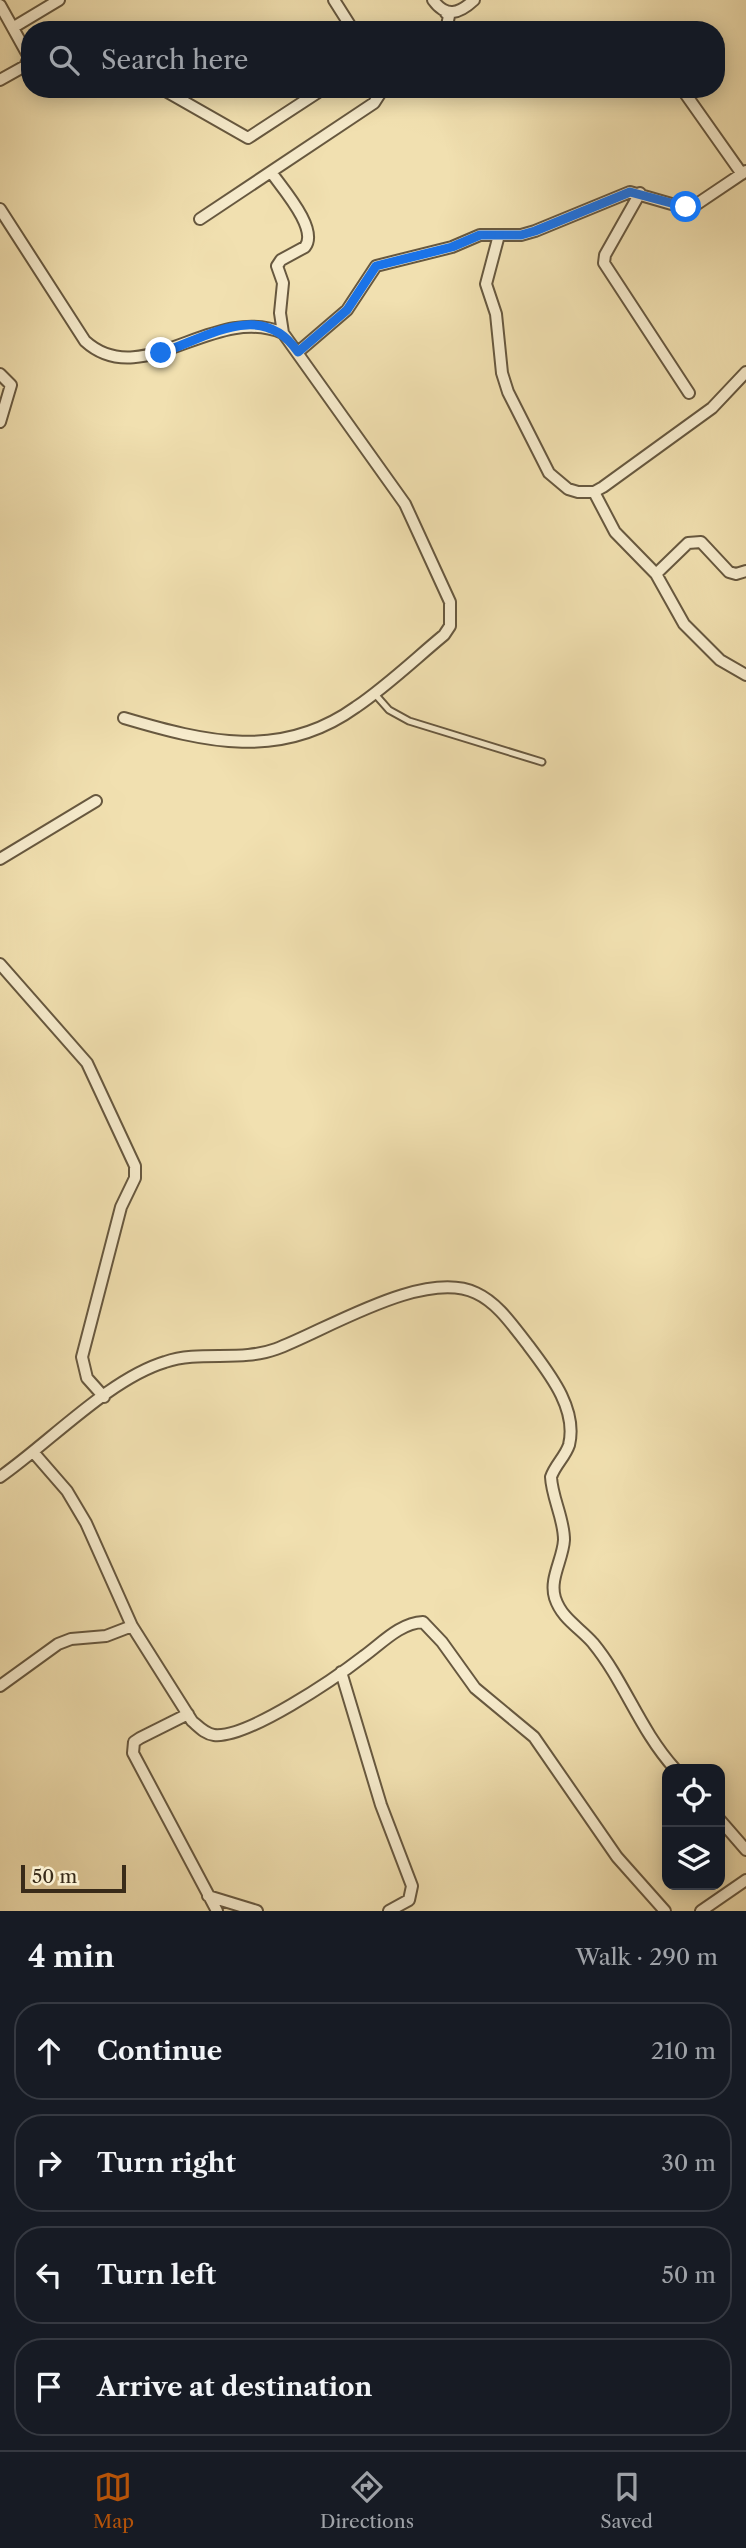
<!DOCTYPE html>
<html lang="en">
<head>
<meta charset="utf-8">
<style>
	body { margin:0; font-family:"Libre Caslon Text",serif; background:#242831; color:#f1f3f6 }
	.controls { position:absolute; right:21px; bottom:21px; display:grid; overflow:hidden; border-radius:14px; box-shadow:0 4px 18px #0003 }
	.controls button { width:63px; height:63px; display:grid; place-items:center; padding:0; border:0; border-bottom:2px solid #363941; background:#171b24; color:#f1f3f6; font:35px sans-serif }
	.scale { position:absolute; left:21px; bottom:18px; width:105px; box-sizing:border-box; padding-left:7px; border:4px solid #392b19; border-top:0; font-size:19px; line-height:24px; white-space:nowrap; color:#392b19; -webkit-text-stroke:5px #f6ebcc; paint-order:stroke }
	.stop { position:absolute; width:21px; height:21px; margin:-16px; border:5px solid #1a73e8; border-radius:50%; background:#fff }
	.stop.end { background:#1a73e8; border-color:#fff; box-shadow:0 2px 7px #0008 }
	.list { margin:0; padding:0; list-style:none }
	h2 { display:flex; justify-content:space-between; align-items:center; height:91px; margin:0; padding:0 28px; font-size:30px }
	h2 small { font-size:23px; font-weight:400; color:#9ea1a6 }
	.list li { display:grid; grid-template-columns:46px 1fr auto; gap:21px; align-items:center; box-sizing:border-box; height:98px; margin:0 14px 14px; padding:0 14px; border:2px solid #363941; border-radius:28px }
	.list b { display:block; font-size:26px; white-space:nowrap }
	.list em { font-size:23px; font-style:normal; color:#9ea1a6 }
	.icon { flex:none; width:38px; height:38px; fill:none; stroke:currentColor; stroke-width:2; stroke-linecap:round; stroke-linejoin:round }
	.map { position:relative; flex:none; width:746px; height:1911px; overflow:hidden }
	.search { position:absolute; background:#171b24; box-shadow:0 4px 18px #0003; left:21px; right:21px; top:21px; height:77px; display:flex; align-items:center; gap:18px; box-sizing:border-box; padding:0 24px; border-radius:28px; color:#9ea1a6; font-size:26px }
	.sheet { height:539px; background:#171b24 }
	nav { display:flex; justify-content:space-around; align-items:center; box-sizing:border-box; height:98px; border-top:2px solid #363941; background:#171b24; font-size:19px; color:#9ea1a6 }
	nav a { display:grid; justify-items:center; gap:4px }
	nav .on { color:#b45309 }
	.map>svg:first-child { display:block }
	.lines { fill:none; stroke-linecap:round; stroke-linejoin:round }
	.service-casing { stroke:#67583f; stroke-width:9 }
	.minor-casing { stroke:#67583f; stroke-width:14 }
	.service { stroke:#f6ebcc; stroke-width:5 }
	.minor { stroke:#f6ebcc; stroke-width:10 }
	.route { stroke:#1a73e8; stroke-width:9 }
</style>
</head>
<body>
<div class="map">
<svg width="746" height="1911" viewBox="0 0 746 1911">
	<rect width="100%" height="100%" fill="#f1e0b0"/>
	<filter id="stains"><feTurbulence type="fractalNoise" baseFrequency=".00286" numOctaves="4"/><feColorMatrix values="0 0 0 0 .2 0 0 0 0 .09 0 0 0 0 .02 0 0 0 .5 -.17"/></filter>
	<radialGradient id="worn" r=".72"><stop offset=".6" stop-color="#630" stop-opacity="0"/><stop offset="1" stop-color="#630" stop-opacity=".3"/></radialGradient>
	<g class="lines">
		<g class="service-casing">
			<path id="service" d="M374,693L389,710L409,721L542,762"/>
		</g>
		<g class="minor-casing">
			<path id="minor" d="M334,0L353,30
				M433,0C446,18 459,14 474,0
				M0,5L29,57L25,66L0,80
				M14,27L59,0
				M446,30L449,16L446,13
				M162,89L248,138L323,89
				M682,89L742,174
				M271,172C282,188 319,229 305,247L281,260L277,266L283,283L280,313L283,333
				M640,193L605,255L604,263L689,393
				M0,209L85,341C142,393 213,303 283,333L405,504L450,602V626L444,635C415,659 387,686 356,707C281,761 205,742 124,718
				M200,219L374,103L383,89
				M499,235L486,284L496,314L502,373L508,392L549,473L568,489L578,492H594L603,487L712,408L746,372
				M298,352L347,310L376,266L452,247L480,235H521L535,231L630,192L675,205L694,206L746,171
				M0,374L11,385L0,422
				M594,492L615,532L656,574L684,624L720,660L746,675
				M656,574L688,543L701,542L729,572L736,574L746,571
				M0,859L96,801
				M0,964L87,1063L135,1166V1178L121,1207L82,1357L87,1378L104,1397
				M34,1453L67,1491L86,1523L132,1626L192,1721C199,1727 205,1734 214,1735C247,1739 337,1677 364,1656C382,1643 400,1623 423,1622L442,1642L475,1688L534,1737L617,1857L665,1911
				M0,1477C49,1443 109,1379 165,1362C200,1350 241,1362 276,1349C325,1331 424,1268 476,1293C498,1303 513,1326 528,1345C548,1372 578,1408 569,1445C565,1457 555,1465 551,1477C552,1498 564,1518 564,1540C563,1559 549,1579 555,1598C562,1619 579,1627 593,1643C625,1682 639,1729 675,1769
				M341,1672L381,1805L412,1886L409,1900L389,1911
				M0,1686L58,1644L71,1639L106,1636L132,1626
				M188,1714L140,1738L134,1742L133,1753L217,1911
				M720,1820L746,1850
				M208,1896L257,1911
				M701,1911L746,1880"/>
		</g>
		<use href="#service" class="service"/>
		<use href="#minor" class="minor"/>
	</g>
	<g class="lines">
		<path class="route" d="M161,353C208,337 262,299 298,352L347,310L376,266L452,247L480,235H521L535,231L630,192L686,207"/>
	</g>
	<rect width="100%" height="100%" filter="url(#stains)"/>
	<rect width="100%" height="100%" fill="url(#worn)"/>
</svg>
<div class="controls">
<button><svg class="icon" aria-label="locate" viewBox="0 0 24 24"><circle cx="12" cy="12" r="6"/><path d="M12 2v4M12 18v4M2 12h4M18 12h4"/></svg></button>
<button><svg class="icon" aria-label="layers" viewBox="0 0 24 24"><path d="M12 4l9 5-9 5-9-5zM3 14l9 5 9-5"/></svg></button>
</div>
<div class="scale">50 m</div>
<div class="stop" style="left:686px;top:207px"></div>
<div class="stop end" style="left:161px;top:353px"></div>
<div class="search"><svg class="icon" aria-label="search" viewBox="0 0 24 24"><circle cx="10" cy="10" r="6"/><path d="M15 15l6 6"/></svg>Search here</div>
</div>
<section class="sheet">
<h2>4 min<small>Walk · 290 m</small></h2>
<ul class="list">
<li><svg class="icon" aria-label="ahead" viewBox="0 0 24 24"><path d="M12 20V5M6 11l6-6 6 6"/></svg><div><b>Continue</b></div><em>210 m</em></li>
<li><svg class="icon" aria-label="right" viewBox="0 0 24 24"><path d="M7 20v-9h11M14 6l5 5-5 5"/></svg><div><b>Turn right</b></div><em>30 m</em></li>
<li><svg class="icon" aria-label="left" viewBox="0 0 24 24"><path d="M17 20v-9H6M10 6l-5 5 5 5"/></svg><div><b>Turn left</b></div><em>50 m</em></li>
<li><svg class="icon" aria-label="arrive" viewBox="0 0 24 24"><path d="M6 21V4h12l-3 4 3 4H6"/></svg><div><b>Arrive at destination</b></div></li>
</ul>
</section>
<nav>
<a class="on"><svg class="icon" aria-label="map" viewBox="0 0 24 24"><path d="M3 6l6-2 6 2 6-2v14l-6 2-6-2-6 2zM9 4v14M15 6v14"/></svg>Map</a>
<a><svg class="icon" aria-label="directions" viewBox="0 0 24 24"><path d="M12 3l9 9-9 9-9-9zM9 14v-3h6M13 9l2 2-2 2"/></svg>Directions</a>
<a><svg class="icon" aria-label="saved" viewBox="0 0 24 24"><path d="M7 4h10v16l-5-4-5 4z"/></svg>Saved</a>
</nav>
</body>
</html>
